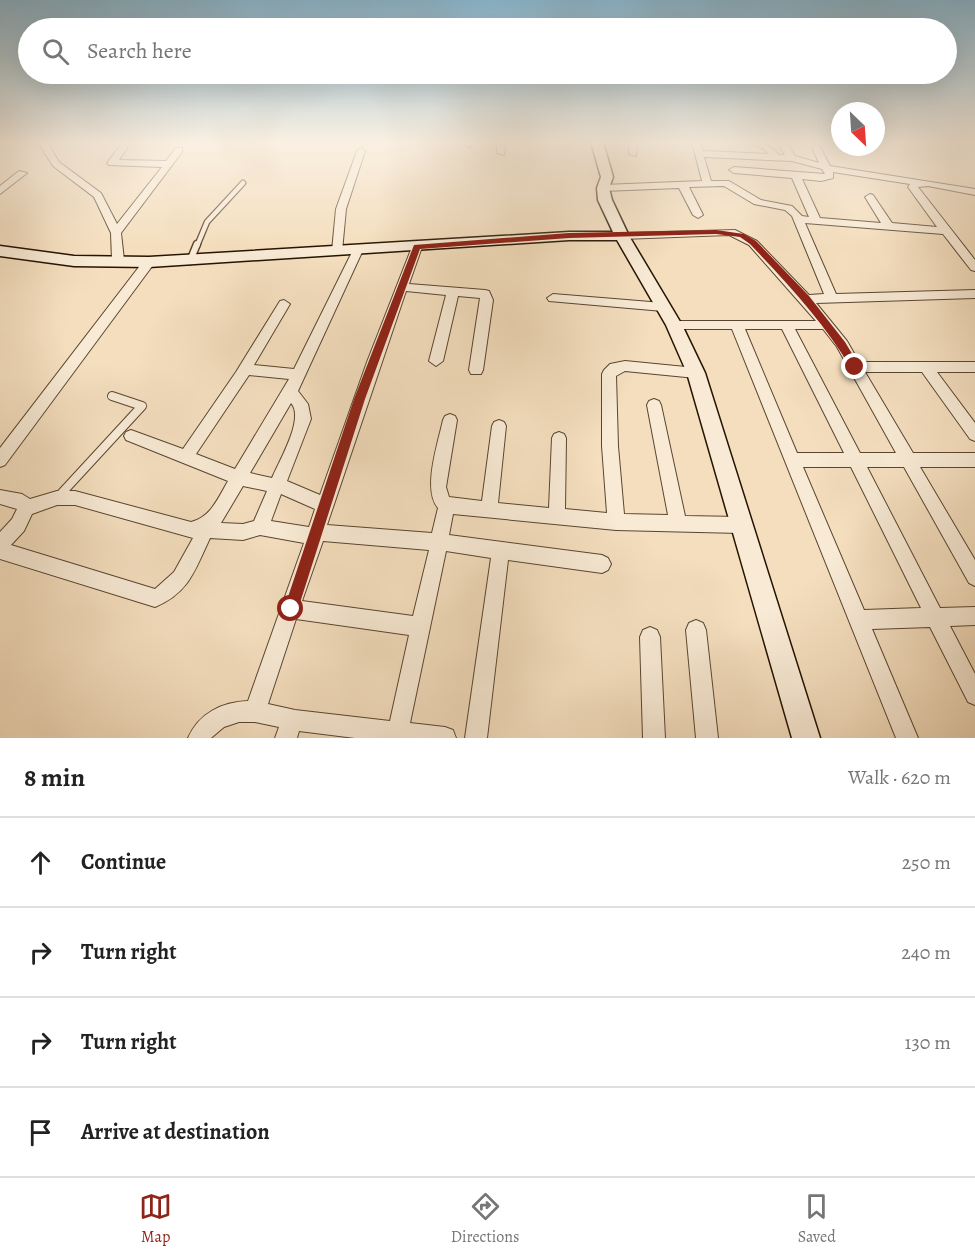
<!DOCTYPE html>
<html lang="en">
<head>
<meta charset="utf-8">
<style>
	body { margin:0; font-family:Alegreya,serif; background:#f6f6f6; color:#222 }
	.compass { position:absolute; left:831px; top:102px; width:54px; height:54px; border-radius:50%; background:#fff; box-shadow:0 6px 24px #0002; rotate:155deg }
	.stop { position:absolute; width:18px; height:18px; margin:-14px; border:4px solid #8f2418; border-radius:50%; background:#fff }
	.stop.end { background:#8f2418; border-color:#fff; box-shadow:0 2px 6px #0008 }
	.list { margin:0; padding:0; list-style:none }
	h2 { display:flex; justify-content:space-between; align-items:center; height:78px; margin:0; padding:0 24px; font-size:26px }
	h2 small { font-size:20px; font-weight:400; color:#767676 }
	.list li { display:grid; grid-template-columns:39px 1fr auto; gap:18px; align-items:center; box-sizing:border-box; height:90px; padding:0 24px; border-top:2px solid #e0e0e0 }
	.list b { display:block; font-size:22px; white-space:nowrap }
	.list em { font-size:20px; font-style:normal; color:#767676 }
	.icon { flex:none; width:33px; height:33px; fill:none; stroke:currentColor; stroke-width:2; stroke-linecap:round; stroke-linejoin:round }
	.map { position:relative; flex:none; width:975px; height:738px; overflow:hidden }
	.search { position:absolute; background:#fff; box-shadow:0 6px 24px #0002; left:18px; right:18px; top:18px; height:66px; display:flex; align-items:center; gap:15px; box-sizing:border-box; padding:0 21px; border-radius:33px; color:#767676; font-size:22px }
	.sheet { height:438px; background:#fff }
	nav { display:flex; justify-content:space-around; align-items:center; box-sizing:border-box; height:84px; border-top:2px solid #e0e0e0; background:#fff; font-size:16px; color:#767676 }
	nav a { display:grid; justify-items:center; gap:3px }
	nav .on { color:#8f2418 }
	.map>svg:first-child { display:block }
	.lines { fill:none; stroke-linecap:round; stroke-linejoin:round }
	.lane-far2-casing { stroke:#594630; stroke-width:7 }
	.lane-far1-casing { stroke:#594630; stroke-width:9 }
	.lane-casing { stroke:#594630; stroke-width:10 }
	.street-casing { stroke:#594630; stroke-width:2 }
	.secondary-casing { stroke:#251400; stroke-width:3 }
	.lane-far2 { stroke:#f8ead5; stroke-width:4.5 }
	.lane-far1 { stroke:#f8ead5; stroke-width:6 }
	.lane { stroke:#f8ead5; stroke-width:8 }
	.street { fill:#f8ead5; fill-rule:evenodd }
	.secondary { fill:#f8ead5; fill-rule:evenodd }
	.route { fill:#8f2418 }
</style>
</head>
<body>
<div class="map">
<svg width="975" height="738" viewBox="0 0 975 738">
	<rect width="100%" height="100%" fill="#f4debe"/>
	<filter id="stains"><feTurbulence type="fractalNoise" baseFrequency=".00333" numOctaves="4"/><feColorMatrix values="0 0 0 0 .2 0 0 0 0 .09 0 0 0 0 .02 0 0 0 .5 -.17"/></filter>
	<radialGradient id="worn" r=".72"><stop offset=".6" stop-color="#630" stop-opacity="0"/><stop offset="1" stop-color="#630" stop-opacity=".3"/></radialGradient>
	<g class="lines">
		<g class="lane-far2-casing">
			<path id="lane-far2" d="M197,246L207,222L243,183"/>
		</g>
		<g class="lane-far1-casing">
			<path id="lane-far1" d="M190,261L197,244"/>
		</g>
		<g class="lane-casing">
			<path id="lane" d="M59,496L142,406L112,396"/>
		</g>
		<g class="street-casing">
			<path id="street" d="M38,142H47L59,162L101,193L117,224L162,167L109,165L107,163L121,145L128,147L119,160L166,161L176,148H182V152L121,233L124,260L122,263L118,264L112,260L111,233L94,197L53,166Z
				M466,142H474L469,148L465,145Z
				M497,142H505L504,155L497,153Z
				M563,142H571V143L567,146Z
				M629,142H637L636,156L629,154Z
				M692,142H700L703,151L769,154L764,149L747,142C762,142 769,144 779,155H785L777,142H786L795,156L819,163L812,147L816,144L820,147L830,166L975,189V195L928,186L918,187L975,260V271L971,270L943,234L805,223L836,294L975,290V298L816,303L847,341L859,362H975V372H937L975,423V441L970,439L922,372H865L913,453H975V467H920L975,560V586L969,583L904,467H867L940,608L975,607V625L950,626L975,674V705L968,702L930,627L872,629L918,738H896L732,329H674L668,325L674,321H816L749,245L729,235L622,239L617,236L622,233L735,230L757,241L809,295L824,294L792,216L785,210L754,204L724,186L689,187L703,215L698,218L693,215L679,188L603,191L598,188L603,185L702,181ZM704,157L792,161L822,169L825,174L734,167L729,170L734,173L792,178L809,217L802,216L792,206L761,200L729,181H711ZM833,172L910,184L908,187L937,227L892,223L873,195L870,194L865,197L881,223L820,218L802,179L821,181L833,178ZM745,329H782L844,453H797ZM795,329H823L837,347L896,453H860ZM803,467H851L921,608L864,610Z
				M361,148L365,151L346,209L342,251L337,254L332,251L336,209L357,151Z
				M19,171L27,173L0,194V186Z
				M417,244L422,247L409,284L485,290L489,291L493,300L483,370L481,374H471L469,370L480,298L458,296L443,361L436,366L429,361L446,295L406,291L327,525L432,533L438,508C422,490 438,443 443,420L445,416L450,414L455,416L457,420L446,487L449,497L482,501L492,426L494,422L499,420L504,422L506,426L498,503L549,508L552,438L554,434L559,432L564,434L566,438L565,509L607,513L602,446V374L604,370L610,364L625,361L696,368L701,369L703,373L701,377L696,378L625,371L616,376L618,446L624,514L668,515L647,405L649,401L654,399L659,401L661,405L685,516L740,517L746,519L748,525L746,531L740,533L616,530L453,514L449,535L602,555L608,558L611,564L608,570L602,573L508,560L487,738H465L491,558L446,551L410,723L445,727L453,730L456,738H355L299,731L297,738H275L279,727L255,722H239L224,727L211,738H188C199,713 222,702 248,701L304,543L260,535L243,540L210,538C195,570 189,593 155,607L0,559V532L12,519L17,509L0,504V490L22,494L30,499L57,491H75L191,522C211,517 218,498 228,481L126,440L124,436L126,432L131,430L183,449L236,372L280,301L284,300L290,304L254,365L294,369L353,250L358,247L363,250L298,391L308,404L311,419L287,481L320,495L367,362L412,247ZM249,375L289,379L235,469L196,454ZM291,403C305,418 279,461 272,478L250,473ZM243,486L267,491L254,521L243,524L221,523ZM281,494L315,509L309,527L271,521ZM57,505H75L193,538L174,572L155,589L11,545L24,531L32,514ZM323,541L429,550L413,616L302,601ZM296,619L409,635L390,721L295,710L268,704Z
				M149,258L155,262L153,265L5,465L0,467V448L145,259Z
				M553,294L663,303L669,307L663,311L549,301L547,298Z
				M696,620L703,623L706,630L718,738H696L686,630L689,623Z
				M650,627L657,630L660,637L665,738H643L640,637L643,630Z"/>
		</g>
		<g class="secondary-casing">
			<path id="secondary" d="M591,142H603L613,177L609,188L612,200L629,236L682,325L705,373L820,738H792L687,373L666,325L617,240H569L149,267L74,266L0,256V246L74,256L149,257L569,232H613L598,200L597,188L601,177Z"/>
		</g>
		<use href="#lane-far2" class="lane-far2"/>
		<use href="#lane-far1" class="lane-far1"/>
		<use href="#lane" class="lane"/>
		<use href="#street" class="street"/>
		<use href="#secondary" class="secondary"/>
	</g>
	<linearGradient id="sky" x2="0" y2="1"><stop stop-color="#89b7d0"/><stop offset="0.58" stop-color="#faf0e2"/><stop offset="1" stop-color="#faf0e2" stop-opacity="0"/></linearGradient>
	<rect width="975" height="246" fill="url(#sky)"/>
	<path class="route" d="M716,230L744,234L756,241L809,296L845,342L860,367L859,370H852C824,322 788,284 750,244L740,237L716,234L569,238L420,249L365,399L298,609L291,616L286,614L284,609L354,399L414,245L569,233Z"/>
	<rect width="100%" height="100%" filter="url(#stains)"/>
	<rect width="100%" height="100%" fill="url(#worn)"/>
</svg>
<svg class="compass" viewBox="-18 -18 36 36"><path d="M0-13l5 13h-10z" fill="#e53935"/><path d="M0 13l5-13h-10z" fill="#767676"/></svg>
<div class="stop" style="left:291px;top:609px"></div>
<div class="stop end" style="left:855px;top:367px"></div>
<div class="search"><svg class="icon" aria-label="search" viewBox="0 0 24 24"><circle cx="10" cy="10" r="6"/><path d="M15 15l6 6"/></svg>Search here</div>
</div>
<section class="sheet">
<h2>8 min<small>Walk · 620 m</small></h2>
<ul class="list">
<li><svg class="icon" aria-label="ahead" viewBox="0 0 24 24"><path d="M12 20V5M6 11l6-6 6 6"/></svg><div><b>Continue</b></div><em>250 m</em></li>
<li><svg class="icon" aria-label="right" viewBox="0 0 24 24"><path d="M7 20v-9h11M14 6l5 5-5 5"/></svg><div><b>Turn right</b></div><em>240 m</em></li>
<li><svg class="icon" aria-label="right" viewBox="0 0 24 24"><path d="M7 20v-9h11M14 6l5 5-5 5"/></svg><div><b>Turn right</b></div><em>130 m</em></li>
<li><svg class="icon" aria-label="arrive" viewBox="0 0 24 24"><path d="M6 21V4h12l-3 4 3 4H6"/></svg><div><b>Arrive at destination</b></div></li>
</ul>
</section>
<nav>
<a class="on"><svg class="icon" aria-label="map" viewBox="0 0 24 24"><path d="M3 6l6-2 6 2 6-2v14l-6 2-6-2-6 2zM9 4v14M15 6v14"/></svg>Map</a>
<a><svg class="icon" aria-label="directions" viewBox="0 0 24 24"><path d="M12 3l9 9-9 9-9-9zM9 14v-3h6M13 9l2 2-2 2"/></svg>Directions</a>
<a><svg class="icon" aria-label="saved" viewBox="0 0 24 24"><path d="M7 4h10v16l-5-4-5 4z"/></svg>Saved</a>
</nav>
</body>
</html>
